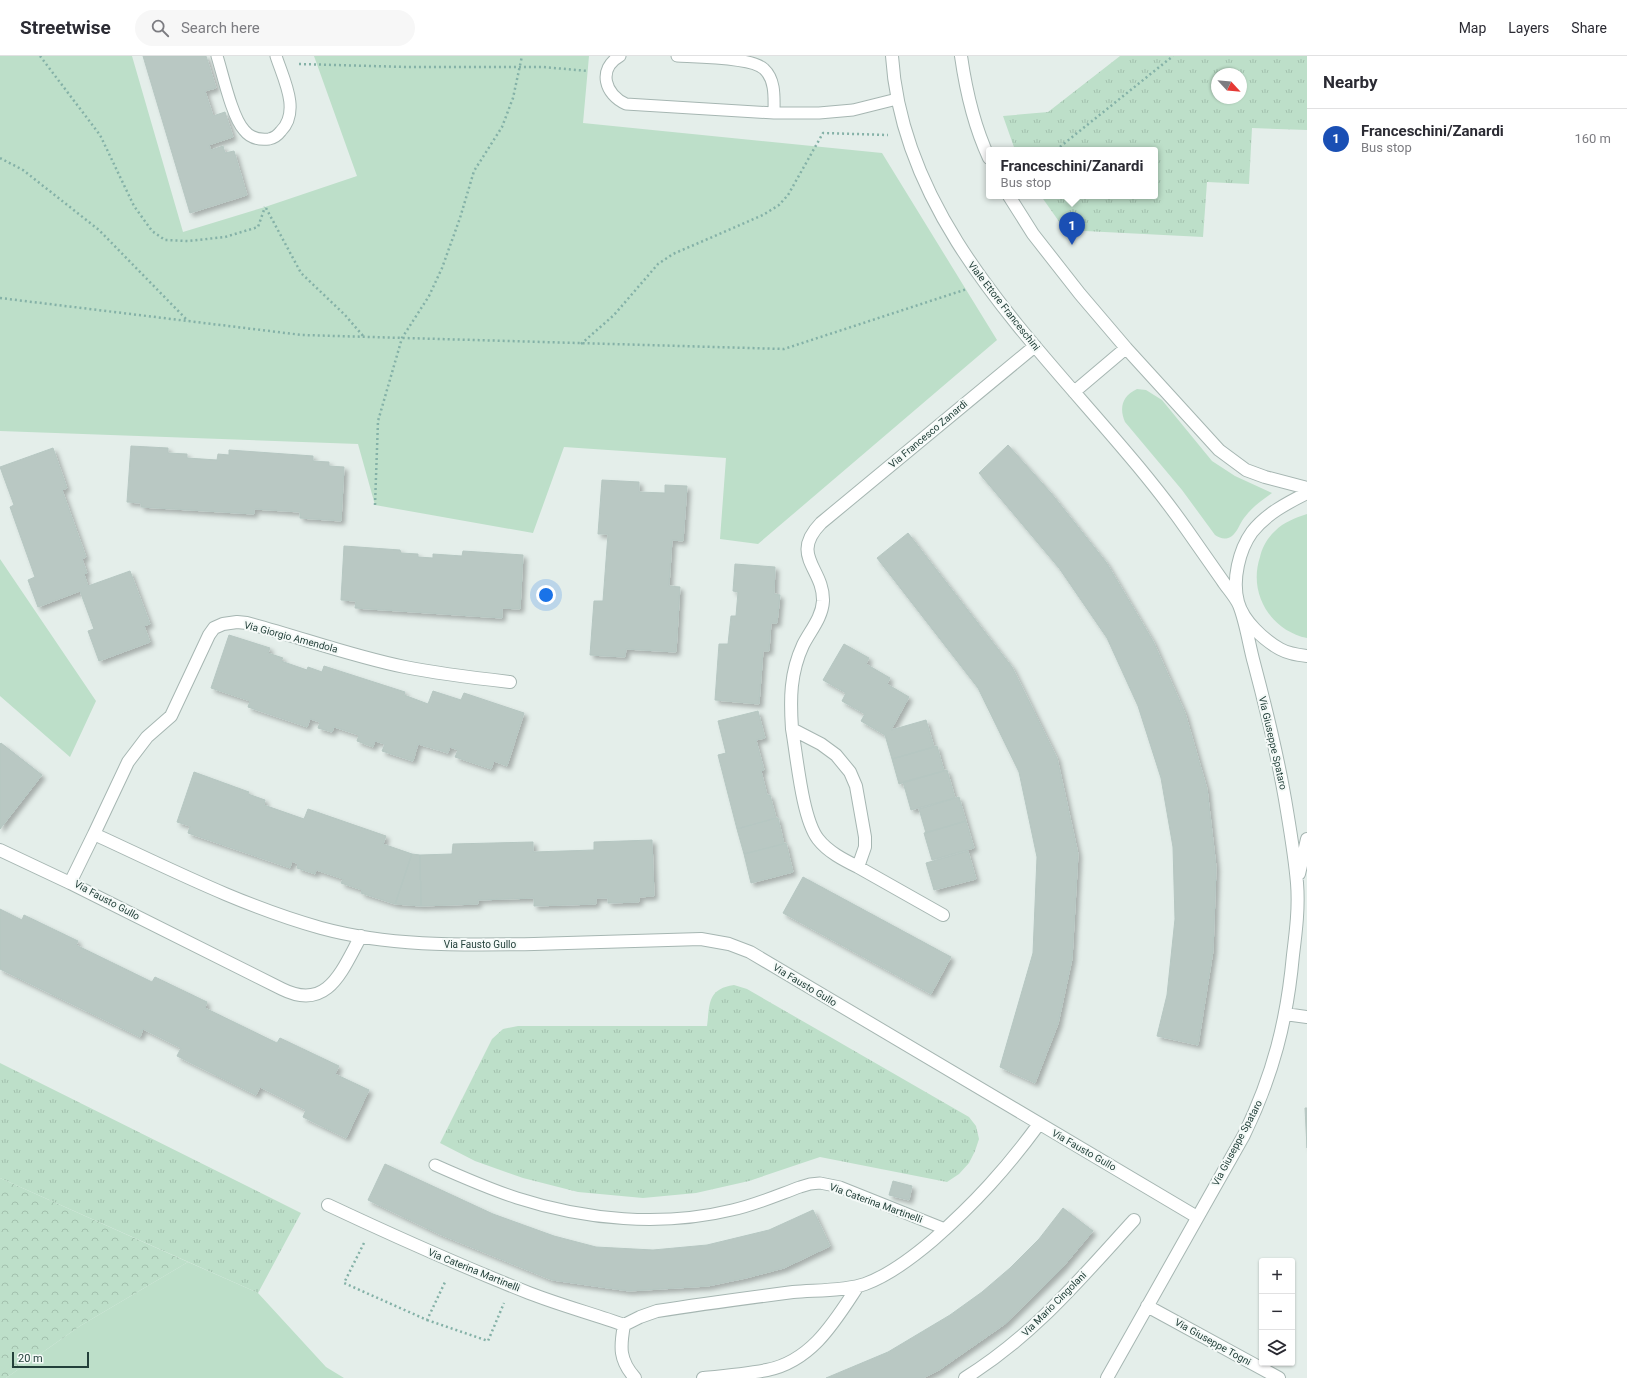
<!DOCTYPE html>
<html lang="en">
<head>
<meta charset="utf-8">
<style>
	body { margin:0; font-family:Roboto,sans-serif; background:#f7f7f7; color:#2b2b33 }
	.controls { position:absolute; right:12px; bottom:12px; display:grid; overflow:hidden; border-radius:4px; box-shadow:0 1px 3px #0004 }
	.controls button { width:36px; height:36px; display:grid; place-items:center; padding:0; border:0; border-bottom:1px solid #e1e1e2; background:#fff; color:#2b2b33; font:20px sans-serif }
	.compass { position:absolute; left:1211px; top:12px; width:36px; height:36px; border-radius:50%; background:#fff; box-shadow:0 1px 3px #0004; rotate:116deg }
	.scale { position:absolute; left:12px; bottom:10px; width:77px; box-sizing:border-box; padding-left:4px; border:2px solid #23403a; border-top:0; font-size:11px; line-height:14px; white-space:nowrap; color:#23403a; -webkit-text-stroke:3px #f5faf8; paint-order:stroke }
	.you { position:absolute; left:546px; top:539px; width:14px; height:14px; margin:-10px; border:3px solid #fff; border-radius:50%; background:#1a73e8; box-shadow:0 0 0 6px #1a73e833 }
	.badge { display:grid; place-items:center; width:26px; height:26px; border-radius:50%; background:#0f766e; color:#fff; font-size:13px; font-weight:700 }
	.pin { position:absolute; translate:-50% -33px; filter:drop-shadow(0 1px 2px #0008) }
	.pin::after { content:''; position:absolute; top:21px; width:14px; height:12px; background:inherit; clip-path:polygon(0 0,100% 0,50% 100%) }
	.popup { position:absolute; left:986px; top:91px; width:172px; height:52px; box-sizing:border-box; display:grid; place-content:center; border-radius:4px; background:#fff; filter:drop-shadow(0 1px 3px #0005); font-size:13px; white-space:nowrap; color:#7c7c81 }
	.popup b { font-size:15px; color:#2b2b33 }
	.popup::after { content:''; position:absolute; left:50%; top:100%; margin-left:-8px; border:8px solid transparent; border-top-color:#fff }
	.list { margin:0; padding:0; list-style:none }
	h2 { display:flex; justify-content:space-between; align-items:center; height:52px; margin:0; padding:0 16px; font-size:17px }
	h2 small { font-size:13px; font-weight:400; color:#7c7c81 }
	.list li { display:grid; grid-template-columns:26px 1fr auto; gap:12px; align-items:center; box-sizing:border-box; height:60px; padding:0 16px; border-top:1px solid #e1e1e2 }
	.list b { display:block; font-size:15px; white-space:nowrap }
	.list p { margin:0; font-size:13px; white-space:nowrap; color:#7c7c81 }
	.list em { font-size:13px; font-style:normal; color:#7c7c81 }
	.icon { flex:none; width:22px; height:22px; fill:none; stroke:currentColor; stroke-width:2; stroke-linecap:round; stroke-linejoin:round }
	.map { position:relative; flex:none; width:1307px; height:1322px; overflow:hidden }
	header { display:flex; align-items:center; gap:24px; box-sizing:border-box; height:56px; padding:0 20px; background:#fff; border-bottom:1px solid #e1e1e2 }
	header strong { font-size:19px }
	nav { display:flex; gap:22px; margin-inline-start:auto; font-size:14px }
	.search { width:280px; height:36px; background:#f7f7f7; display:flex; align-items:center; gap:10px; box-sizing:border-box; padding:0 14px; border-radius:22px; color:#7c7c81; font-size:15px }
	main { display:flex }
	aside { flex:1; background:#fff }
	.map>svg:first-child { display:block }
	.green { fill:#bddfc9 }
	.forest { fill:url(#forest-crowns) }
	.park { fill:url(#park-tufts); fill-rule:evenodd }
	.building { fill:#b9c8c3; stroke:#b6c7c2; filter:url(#shadow) }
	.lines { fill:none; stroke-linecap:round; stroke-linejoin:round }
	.lane-casing { stroke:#a6b6b2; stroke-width:13 }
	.street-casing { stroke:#a6b6b2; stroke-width:14 }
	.path { stroke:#84b1a7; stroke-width:2.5; stroke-dasharray:2 3; stroke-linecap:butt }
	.lane { stroke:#fff; stroke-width:11 }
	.street { stroke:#fff; stroke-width:12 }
	.labels { text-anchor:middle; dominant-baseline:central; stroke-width:4; stroke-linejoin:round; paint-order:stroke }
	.street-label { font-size:10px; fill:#23403a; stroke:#f5faf8 }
</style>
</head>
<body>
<header>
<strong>Streetwise</strong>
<div class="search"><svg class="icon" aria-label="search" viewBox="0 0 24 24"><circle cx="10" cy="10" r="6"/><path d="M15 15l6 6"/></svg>Search here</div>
<nav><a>Map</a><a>Layers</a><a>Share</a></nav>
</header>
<main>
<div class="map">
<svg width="1307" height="1322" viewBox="0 0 1307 1322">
	<defs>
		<pattern id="forest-crowns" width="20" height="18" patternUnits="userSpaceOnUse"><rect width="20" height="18" fill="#bddfc9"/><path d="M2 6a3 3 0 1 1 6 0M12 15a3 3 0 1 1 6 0" fill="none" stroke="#a2c0ad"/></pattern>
		<pattern id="park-tufts" width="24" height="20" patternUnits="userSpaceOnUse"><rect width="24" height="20" fill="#bddfc9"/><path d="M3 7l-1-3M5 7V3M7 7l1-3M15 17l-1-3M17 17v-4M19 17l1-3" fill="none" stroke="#a2c0ad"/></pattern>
		<filter id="shadow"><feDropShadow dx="3.5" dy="3.5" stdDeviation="2" flood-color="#0004"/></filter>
	</defs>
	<rect width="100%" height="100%" fill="#e4eeea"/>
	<path class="green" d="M0,0H132L183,176L265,151L357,120L314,0H589L583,67L882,97L997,284L758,488L720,483L726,402L564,391L533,477L375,449L358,388L0,375Z
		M1137,333L1146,334L1162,344L1212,405L1235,420L1272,437C1262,444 1252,451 1244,462C1240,467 1238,475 1232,480C1226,484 1221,483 1215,479L1182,434L1125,366C1119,352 1122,340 1137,333Z
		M1307,458V582C1270,574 1248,537 1260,501C1262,491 1268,481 1275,475C1284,466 1295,462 1307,458Z
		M0,503L96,645L70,701L0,640Z
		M188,1206L258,1237L326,1311L344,1322H6L80,1270Z"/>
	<path class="forest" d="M0,1122L188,1206L80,1270L6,1322H0Z"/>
	<path class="park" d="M1120,0H1307V74L1252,72L1249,128L1207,126L1203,181L1065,174L1041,140H1155V94H1015L1003,60L1048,56ZM1217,18H1241V42H1217Z
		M734,929L747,933L969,1061L976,1070L979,1083L975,1095L969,1107L959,1118L947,1126L820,1101L749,1125L696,1137L643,1142L578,1136L523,1122L475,1105L440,1087L492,983L503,973L518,970H707C710,948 707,933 734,929Z
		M0,1007L301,1157L258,1237L0,1122Z"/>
	<path class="building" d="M143,0H206L216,32L205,35L213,60L225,56L233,81L209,89L211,94L223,90L225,97L234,95L247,139L190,157Z
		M1008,389L1051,437L1106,506L1153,585L1185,657L1207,733L1216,811L1213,895L1198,989L1157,980L1167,939L1175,863L1173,791L1161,722L1138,650L1107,582L1059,512L979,417Z
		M131,390L168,392V397L187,398V402L217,404L218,398L229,399V394L313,400V405L329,406V410L344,411L341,465L300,462V456L254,453V458L141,451V447L127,446Z
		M53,392L67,432L62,434L86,501L82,503L87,517L84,518L88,530L130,515L150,568L144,570L150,586L99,605L88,575L94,573L80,535L38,551L28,524L35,521L10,451L14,449L0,411Z
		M602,424L639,426V436L665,437V429L687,430L683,485L672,484L669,530L680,531L676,596L626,593L625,601L590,599L594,545H603L608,478H598Z
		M908,477L1012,611L1057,702L1078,798L1072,903L1058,968L1035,1027L1000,1011L1033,897L1037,801L1019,716L978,632L877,502Z
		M344,490L400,494L401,497L418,498V501L433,502V498L462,500L463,495L523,499L520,553L502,552V562L355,552L356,545L341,544Z
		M735,508L775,511L774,538L780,539L777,567H771L769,595H763L759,648L715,644L719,588H728L731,560H736L738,536L733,535Z
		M229,579L270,592L268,597L283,602L281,605L307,614L308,611L322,616L324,610L405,636L404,639L428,648L433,635L461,644L464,637L524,657L507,710L494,705L491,713L455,701L458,694L450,691L448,697L418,688L413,705L382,695L385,688L375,685L373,691L357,685L359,679L334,671L332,676L318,672L320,666L310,663L307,671L248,651L250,645L211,632Z
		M844,588L869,602L866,608L890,622L887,628L909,641L891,674L926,664L934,691L892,703L885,679L861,665L865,658L842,645L846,637L823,624Z
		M758,655L765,682L756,684L764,714L761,715L767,739H770L776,762L737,773L718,699L726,697L718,665Z
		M1,687L42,719L0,773V688Z
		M937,690L944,715L899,728L892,703Z
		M947,714L955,742L911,754L903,726Z
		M194,716L249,736L248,738L265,744L264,749L304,763L308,753L386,780L383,788L412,798L395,848L361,837L362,834L341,827L343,823L316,814L315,818L297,812L298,808L292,805L290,812L188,777L190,770L177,766Z
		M959,741L966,765L926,777L919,753Z
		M776,762H778L784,788L744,798L737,773Z
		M966,765L974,792L932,804L924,777Z
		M652,784L654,840L639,841V846L608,847V842H596V848L534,850V842L478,844V848L421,850L420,799L452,798L453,788L533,786V796L594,794V786Z
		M786,787L793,816L751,827L744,798Z
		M968,795L976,823L934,834L926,807Z
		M412,798L420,799L421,850L395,848Z
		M803,821L951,901L931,938L783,857Z
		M0,853L22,864L24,859L78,885L76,889L152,926L155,921L207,946L205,952L277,987L280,982L339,1010L335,1018L369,1034L346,1082L303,1061L306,1054L260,1031L256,1039L177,1000L181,992L143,973L140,981L0,913Z
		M1305,1052H1307V1092Z
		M385,1108L493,1158L554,1180L596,1191L653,1194L707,1189L769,1174L813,1154L830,1190L784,1212L746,1222L708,1230L629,1235L552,1224L439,1178L368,1144Z
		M893,1125L912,1130L909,1144L889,1139Z
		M1063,1152L1093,1175L1062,1212L1005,1268L939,1314L923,1322H826L888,1296L950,1259L982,1236L1010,1212L1039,1183Z"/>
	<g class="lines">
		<g class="lane-casing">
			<path id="lane" d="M217,0C223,19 232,61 244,74C250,82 260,84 269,83C274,82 278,79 281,75C301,55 283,22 276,0
				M620,0C597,13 605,39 626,48L774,57H819L853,54L897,43
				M677,0C695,1 752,1 764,13C776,24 774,43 774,57
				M435,1109C462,1121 489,1133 517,1142C585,1164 662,1171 732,1154C755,1149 778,1139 800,1131L810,1128L820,1127L840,1131L945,1173"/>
		</g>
		<g class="street-casing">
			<path id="street" d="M892,0C904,193 1084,326 1187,474C1199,491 1210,507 1222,524C1227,532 1235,540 1239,549C1246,566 1249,589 1254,607C1267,656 1279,705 1287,755C1291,779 1295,803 1297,827C1299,851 1296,875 1293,899C1287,965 1273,1019 1244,1079L1107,1322
				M961,0C966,35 974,70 989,102
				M1009,140L1033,178L1080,238L1126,292L1219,394L1246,414L1265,421L1307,432
				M1074,336L1126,292
				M1307,437C1287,447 1266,458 1252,476C1239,494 1232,524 1238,546C1243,565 1264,584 1280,593C1289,598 1298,599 1307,600
				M792,673C797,701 802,762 818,783C828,796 844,804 858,811L865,791V781L856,730L850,716L836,699L821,688L792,673C790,643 790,617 803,589C810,575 822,562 823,545C824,512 789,500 821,467L1035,290
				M94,778L128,706L147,681L171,660L209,579L214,572L223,568L237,566L247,567C300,581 351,600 405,611C440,618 475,622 510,626
				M0,794L70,827
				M858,811L943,859
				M1299,818L1307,783
				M361,880C342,914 328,956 282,933L70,827L94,778C168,812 242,850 321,872C391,891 463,889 534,888C590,886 646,885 701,883L729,888L750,896L1197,1161
				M1285,958L1307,961
				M328,1149C394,1180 461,1210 529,1237C560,1249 593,1258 624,1269
				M1147,1250L1279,1322
				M635,1322C619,1304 620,1291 624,1269L640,1261L657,1255C702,1248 747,1242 793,1236C814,1234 845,1235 865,1228C890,1219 913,1201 933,1184C975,1147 1006,1113 1039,1068
				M703,1322C724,1320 746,1318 767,1314C812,1305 835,1265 858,1230
				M965,1322C1034,1279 1080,1223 1134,1164"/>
		</g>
		<path class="path" d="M40,0L100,79L134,150L152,175L165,184L188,185L225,181L258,171L265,151
			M299,8L407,11H543L588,15
			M1056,94L1173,0
			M0,102L23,114L99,174L188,265
			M266,152L301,217L345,259L364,281
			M0,242L302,279L784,293L967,233
			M581,288L614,259L658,208L673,198L763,159L779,149L788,139L823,77L888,79
			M375,449L378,365L402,282L429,240L442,212L460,162L474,115L502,71L513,42L522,0
			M364,1187L344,1227L427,1264L446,1224
			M427,1264L488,1285L504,1247"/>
		<use href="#lane" class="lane"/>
		<use href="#street" class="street"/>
	</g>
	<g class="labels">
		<g class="street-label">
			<text transform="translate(1004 250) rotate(52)">Viale Ettore Franceschini</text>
			<text transform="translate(928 378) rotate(-40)">Via Francesco Zanardi</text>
			<text transform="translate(291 581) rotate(15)">Via Giorgio Amendola</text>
			<text transform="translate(1273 687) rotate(77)">Via Giuseppe Spataro</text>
			<text transform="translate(107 844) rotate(28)">Via Fausto Gullo</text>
			<text x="480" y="888">Via Fausto Gullo</text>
			<text transform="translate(805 929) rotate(31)">Via Fausto Gullo</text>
			<text transform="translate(1237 1087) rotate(-62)">Via Giuseppe Spataro</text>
			<text transform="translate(1084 1094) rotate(30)">Via Fausto Gullo</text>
			<text transform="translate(876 1147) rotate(20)">Via Caterina Martinelli</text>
			<text transform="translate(474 1214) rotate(22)">Via Caterina Martinelli</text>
			<text transform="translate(1054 1248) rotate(-45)">Via Mario Cingolani</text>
			<text transform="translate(1213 1286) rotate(29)">Via Giuseppe Togni</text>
		</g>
	</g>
</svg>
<div class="controls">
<button>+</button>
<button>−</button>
<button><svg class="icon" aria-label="layers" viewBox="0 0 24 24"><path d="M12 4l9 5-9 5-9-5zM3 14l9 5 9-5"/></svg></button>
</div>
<svg class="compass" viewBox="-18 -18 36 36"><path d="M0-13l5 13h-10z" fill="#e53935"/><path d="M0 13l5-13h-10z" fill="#7c7c81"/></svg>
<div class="scale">20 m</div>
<div class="you"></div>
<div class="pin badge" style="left:1072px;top:189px;background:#1a4fb4">1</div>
<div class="popup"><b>Franceschini/Zanardi</b>Bus stop</div>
</div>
<aside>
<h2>Nearby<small></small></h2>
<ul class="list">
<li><span class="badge" style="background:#1a4fb4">1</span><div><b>Franceschini/Zanardi</b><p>Bus stop</p></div><em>160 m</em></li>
</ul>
</aside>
</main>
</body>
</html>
